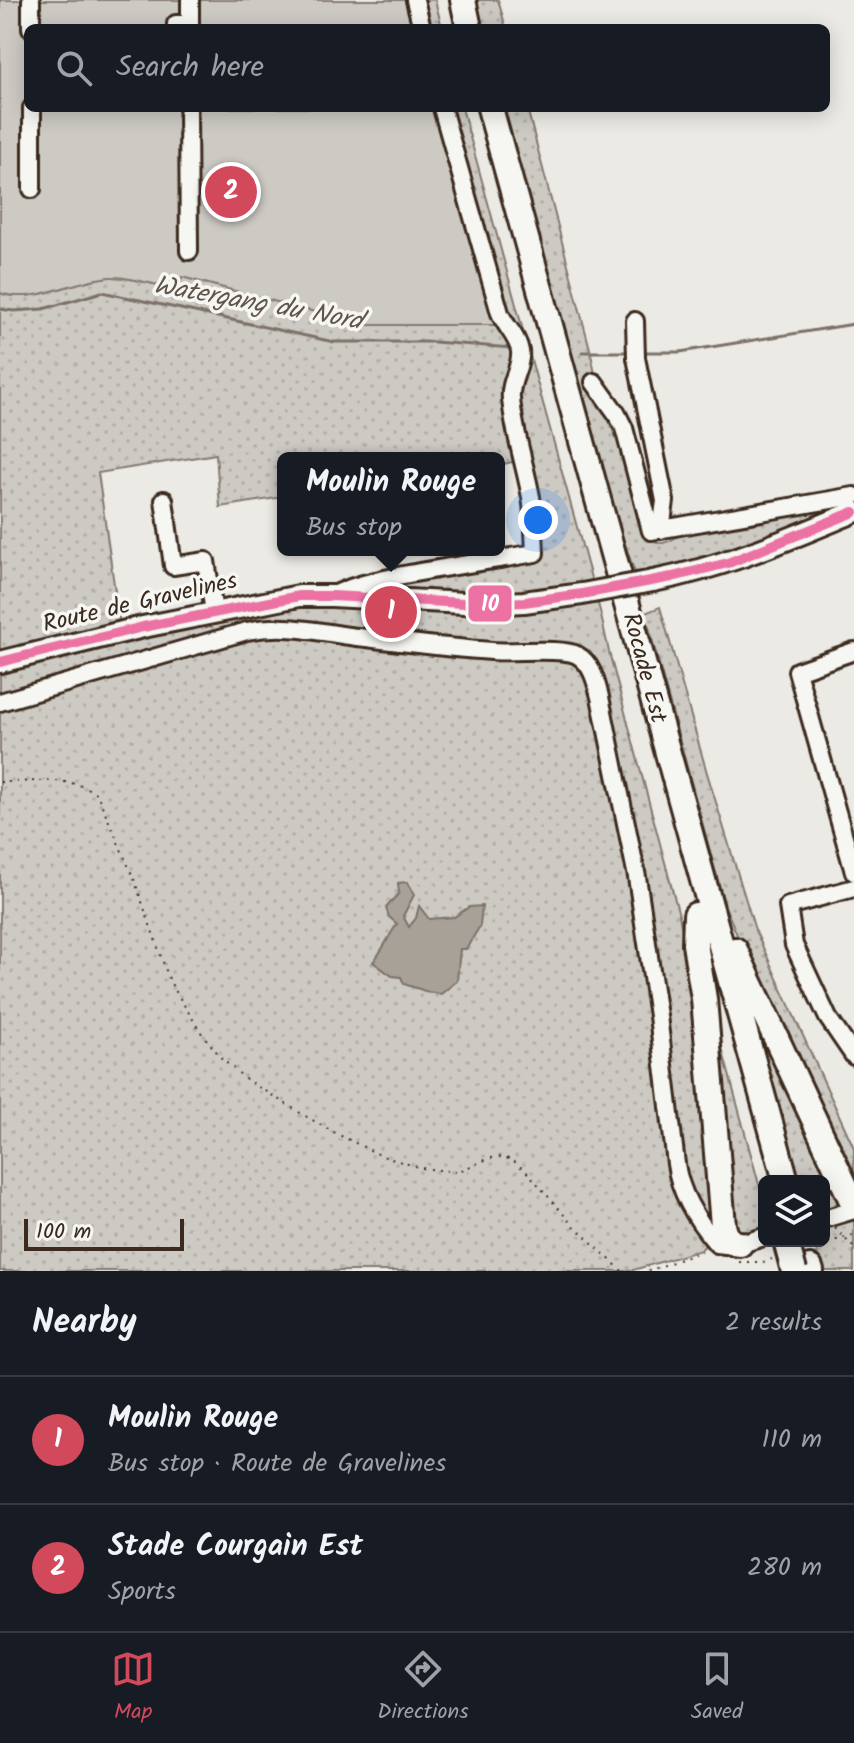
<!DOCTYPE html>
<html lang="en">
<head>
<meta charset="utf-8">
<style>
	body { margin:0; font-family:Kalam,sans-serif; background:#20242c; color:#f1f3f6 }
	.controls { position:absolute; right:24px; bottom:24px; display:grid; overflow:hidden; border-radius:12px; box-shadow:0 4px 20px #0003 }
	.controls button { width:72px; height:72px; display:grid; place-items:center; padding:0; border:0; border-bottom:2px solid #363941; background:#171b24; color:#f1f3f6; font:40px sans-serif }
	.scale { position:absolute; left:24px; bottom:20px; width:160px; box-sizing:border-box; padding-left:8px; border:4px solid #3b2a1e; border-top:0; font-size:22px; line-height:28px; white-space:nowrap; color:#3b2a1e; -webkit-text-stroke:6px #f6f6f2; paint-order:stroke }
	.you { position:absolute; left:538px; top:520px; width:28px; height:28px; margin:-20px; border:6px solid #fff; border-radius:50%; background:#1a73e8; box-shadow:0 0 0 12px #1a73e833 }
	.badge { display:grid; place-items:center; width:52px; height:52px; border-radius:50%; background:#d1495b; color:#fff; font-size:26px; font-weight:700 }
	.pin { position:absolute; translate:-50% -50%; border:4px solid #fff; box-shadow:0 2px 8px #0006 }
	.popup { position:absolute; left:277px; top:452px; width:228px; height:104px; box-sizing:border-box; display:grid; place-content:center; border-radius:12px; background:#171b24; filter:drop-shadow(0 2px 6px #0005); font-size:26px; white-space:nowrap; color:#9ea1a6 }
	.popup b { font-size:30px; color:#f1f3f6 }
	.popup::after { content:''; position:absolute; left:50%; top:100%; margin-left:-16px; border:16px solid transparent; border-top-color:#171b24 }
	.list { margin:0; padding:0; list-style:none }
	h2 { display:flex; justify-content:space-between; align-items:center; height:104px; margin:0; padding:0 32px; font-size:34px }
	h2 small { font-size:26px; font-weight:400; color:#9ea1a6 }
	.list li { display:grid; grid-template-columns:52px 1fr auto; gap:24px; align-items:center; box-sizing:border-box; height:128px; padding:0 32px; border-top:2px solid #363941 }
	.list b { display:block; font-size:30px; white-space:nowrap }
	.list p { margin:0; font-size:26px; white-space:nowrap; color:#9ea1a6 }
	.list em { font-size:26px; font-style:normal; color:#9ea1a6 }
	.icon { flex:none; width:44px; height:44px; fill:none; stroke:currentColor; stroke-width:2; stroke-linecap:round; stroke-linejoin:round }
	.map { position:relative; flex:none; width:854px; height:1271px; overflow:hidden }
	.search { position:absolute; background:#171b24; box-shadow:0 4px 20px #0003; left:24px; right:24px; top:24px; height:88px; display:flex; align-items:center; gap:20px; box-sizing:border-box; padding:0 28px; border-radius:12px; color:#9ea1a6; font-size:30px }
	.sheet { height:360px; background:#171b24 }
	nav { display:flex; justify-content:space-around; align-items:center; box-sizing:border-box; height:112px; border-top:2px solid #363941; background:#171b24; font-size:22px; color:#9ea1a6 }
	nav a { display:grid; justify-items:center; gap:4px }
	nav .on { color:#d1495b }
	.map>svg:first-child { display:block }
	.grass { fill:url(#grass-dots); stroke:#847a71; stroke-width:2; fill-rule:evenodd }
	.green { fill:#cdcac4; stroke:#847a71; stroke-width:2 }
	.water { fill:#a8a198; stroke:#7c7167; stroke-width:2 }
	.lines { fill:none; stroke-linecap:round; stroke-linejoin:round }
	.stream { stroke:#7c7167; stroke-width:3 }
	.minor-casing { stroke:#3b2a1e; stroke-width:22 }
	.major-casing { stroke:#3b2a1e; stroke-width:26 }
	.highway-casing { stroke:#3b2a1e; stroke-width:30 }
	.path { stroke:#3b2a1e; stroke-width:2; stroke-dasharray:2 6; stroke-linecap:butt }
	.minor { stroke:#f6f6f2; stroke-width:16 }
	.major { stroke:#f6f6f2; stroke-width:20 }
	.highway { stroke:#f6f6f2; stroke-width:24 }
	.major-bridge-casing { stroke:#3b2a1e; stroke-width:26; stroke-linecap:butt }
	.highway-bridge-casing { stroke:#3b2a1e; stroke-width:30; stroke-linecap:butt }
	.major-bridge { stroke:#f6f6f2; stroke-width:20 }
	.highway-bridge { stroke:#f6f6f2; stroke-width:24 }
	.bus-1-casing { stroke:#f6f6f2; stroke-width:16 }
	.bus-1 { stroke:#eb72a2; stroke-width:10 }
	.labels { text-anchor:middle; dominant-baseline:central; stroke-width:7; stroke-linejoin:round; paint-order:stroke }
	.street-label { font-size:24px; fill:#3b2a1e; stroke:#f6f6f2 }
	.water-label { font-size:26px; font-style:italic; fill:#615449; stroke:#f6f6f2 }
	.line-badge { stroke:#f6f6f2; stroke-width:3 }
	.badge-label { font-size:22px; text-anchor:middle; font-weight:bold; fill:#fff }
</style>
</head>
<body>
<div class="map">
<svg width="854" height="1271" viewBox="0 0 854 1271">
	<defs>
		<pattern id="grass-dots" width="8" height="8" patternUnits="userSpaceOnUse" patternTransform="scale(2)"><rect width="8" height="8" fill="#cdcac4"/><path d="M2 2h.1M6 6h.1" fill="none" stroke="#b1aea8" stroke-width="1.8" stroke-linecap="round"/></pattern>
	</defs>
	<rect width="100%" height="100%" fill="#ebeae5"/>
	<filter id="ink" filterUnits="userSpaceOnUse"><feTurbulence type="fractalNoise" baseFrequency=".0125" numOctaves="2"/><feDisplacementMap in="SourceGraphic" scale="16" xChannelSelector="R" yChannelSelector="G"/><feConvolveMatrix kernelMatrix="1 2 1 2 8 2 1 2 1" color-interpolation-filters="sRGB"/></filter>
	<g filter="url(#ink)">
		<path class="grass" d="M411,0H435L442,28H418Z
			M475,0H498L506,28H482Z
			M438,108H462L600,611L609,652L679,915L698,1015L717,1231L701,1250L630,1271H0V293C36,305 74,279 110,277C128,276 160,286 178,290L182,277L365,325ZM216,454L220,507L283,497V458H499V465L526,459L540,527L543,557L402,584V609L298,605L122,640L98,473Z
			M503,108H527L590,349L600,399L618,427L645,535C663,550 670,541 687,530L854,504L753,548L637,578L618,525L557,317Z
			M660,607L707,773L755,930L854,1148V1189L751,969L725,906L645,613Z
			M740,977L841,1192C838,1203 835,1210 824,1214V1181H797Z
			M710,1004L764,1203V1231L747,1237L738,1232L729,1223Z
			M854,1217V1271H822L814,1241H824V1227Z"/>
		<path class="green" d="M0,0H411L418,28H28V108H438L498,325H365L182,277L179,290C160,286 128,276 111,277C74,279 36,305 0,293Z"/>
		<path class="water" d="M407,882L414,895L403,916L409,927L416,918L419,906L429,919L454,917L469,907L482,906L480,926L466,949H460L457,981L441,994L428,992L404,984L401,977L392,976L373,962C383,950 388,937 397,924L389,917L386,908L399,893L398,883Z"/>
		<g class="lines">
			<path class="stream" d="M0,309L14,311L43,309L102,292L334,342H434L512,348
				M582,352H628
				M640,352H680L854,324"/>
			<g class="minor-casing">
				<path id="minor" d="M31,0V28
					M415,0L422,28
					M176,28V24H190V0
					M32,108V189
					M188,108L189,251
					M635,321L636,358L665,501L661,530
					M594,382L617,414L624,428L651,531L854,496
					M164,500L173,566L206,561L214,612
					M332,596C353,585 375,581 398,576C444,567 490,561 535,553C534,534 534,515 531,497C525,465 514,432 511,399C509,381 522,367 520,351C518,337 505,326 500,313L442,108
					M374,639L377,598
					M854,651L797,671L854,872
					M0,702L247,631C286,623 318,632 357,637C401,642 447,648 492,651C512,653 562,647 577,655C592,663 596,682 600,697L637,877L658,1016L676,1164C680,1193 698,1222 717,1244L734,1246L764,1237
					M854,888L788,906L794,945L828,1018L854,1056
					M824,1219L854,1210"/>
			</g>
			<g class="major-casing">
				<path id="major" d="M653,581C725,567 786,540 854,512
					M0,662L143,627L299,596H332L483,604L524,602L582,594"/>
			</g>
			<g class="highway-casing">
				<path id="highway" d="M463,0L469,28
					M490,108L786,1181
					M696,915L695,944L704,999L723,1225C725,1234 728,1244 740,1244
					M735,950L854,1205
					M810,1268L811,1271"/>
			</g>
			<path class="path" d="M0,782C32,783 69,774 97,794L134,879L170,982L200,1031L223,1060L247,1080L307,1117L339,1135L382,1156L421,1168L457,1172L490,1158L504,1157L515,1162L529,1174L571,1223L622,1271
				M835,1228L854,1248
				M805,1249L854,1235
				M739,1262H763L772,1259
				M648,1271L703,1251"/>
			<use href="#minor" class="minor"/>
			<use href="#major" class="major"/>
			<use href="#highway" class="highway"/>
			<g class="major-bridge-casing">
				<path id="major-bridge" d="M582,594L653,581"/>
			</g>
			<g class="highway-bridge-casing">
				<path id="highway-bridge" d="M786,1241L794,1271"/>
			</g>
			<use href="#major-bridge" class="major-bridge"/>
			<use href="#highway-bridge" class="highway-bridge"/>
			<g class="bus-1-casing">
				<path id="bus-1" d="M0,662L143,627L299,596H332L483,604L524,602L582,594L672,577L728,563L854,512"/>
			</g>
			<use href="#bus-1" class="bus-1"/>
		</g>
	</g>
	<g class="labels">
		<g class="street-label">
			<text transform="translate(140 603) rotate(-13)">Route de Gravelines</text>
			<text transform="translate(644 668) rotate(75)">Rocade Est</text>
		</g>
		<g class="water-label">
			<text transform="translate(258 304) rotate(10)">Watergang du Nord</text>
		</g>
	</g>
	<rect class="line-badge" x="467" y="584" width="46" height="39" rx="8" fill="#eb72a2"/>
	<g class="badge-label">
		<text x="490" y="611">10</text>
	</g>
</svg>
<div class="controls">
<button><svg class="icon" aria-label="layers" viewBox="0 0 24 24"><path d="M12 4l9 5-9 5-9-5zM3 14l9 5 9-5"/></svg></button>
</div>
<div class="scale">100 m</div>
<div class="you"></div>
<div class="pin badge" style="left:391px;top:612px">1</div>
<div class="popup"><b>Moulin Rouge</b>Bus stop</div>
<div class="pin badge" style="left:231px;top:192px">2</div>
<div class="search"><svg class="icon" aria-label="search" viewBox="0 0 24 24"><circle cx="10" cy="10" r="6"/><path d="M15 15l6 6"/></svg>Search here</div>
</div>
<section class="sheet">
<h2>Nearby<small>2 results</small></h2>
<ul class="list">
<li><span class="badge">1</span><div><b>Moulin Rouge</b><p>Bus stop · Route de Gravelines</p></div><em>110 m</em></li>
<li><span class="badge">2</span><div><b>Stade Courgain Est</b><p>Sports</p></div><em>280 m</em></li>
</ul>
</section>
<nav>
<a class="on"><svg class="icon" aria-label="map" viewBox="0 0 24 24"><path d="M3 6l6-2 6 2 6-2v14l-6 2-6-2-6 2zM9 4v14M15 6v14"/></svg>Map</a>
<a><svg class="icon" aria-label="directions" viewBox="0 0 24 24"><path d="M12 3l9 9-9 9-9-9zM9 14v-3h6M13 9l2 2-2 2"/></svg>Directions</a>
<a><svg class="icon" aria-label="saved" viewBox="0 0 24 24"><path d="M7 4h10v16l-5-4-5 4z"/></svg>Saved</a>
</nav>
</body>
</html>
